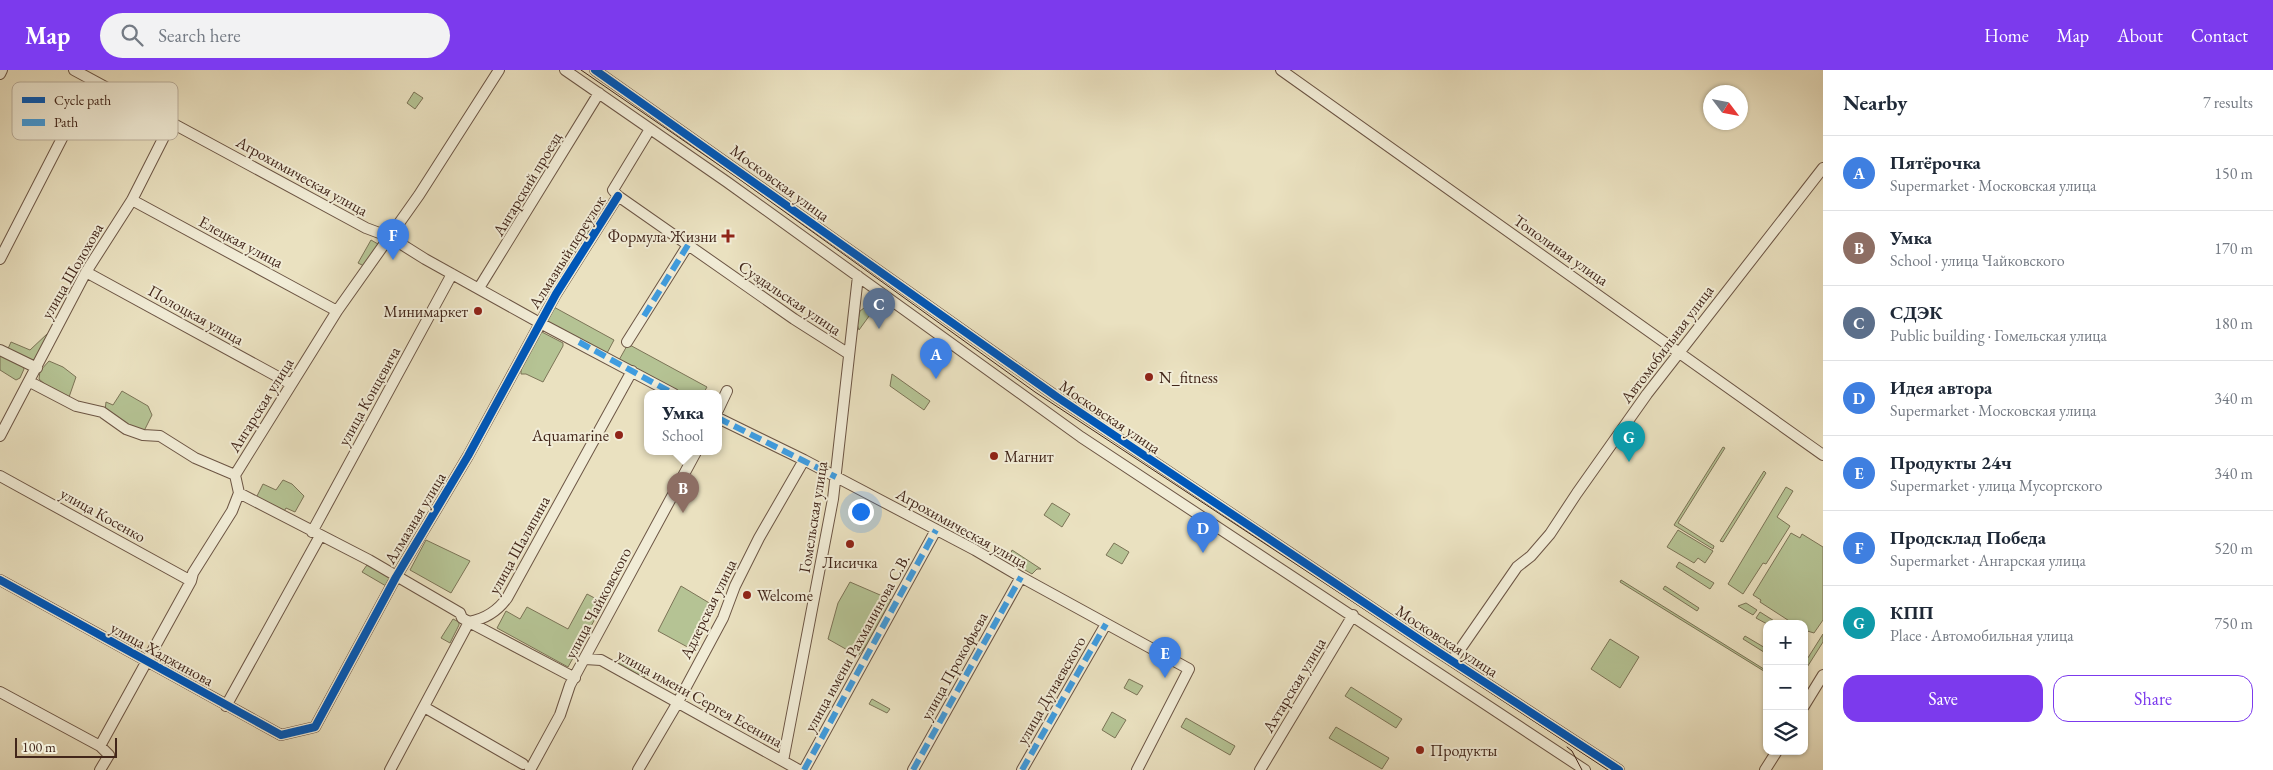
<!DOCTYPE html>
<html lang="en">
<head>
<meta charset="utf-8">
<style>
	body { margin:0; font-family:"EB Garamond",serif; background:#f2f2f3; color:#1f2937 }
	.controls { position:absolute; right:15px; bottom:15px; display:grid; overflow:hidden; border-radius:10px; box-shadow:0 1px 4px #0004 }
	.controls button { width:45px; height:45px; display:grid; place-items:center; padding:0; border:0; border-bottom:1px solid #e0e1e3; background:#fff; color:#1f2937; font:25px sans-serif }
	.compass { position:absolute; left:1703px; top:15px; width:45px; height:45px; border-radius:50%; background:#fff; box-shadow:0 1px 4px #0004; rotate:122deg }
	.scale { position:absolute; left:15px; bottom:12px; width:102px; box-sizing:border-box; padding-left:5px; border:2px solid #42261a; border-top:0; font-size:14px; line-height:18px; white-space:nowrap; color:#42261a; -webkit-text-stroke:4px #f1ecd6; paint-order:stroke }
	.you { position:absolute; left:860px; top:441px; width:18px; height:18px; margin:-12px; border:4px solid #fff; border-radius:50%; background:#1a73e8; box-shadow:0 0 0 8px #1a73e833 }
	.badge { display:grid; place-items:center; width:32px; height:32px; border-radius:50%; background:#7c3aed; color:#fff; font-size:16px; font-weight:700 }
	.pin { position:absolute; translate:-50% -41px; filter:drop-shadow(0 1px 2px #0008) }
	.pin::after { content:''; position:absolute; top:26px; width:18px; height:15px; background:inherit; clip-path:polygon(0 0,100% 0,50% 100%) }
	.popup { position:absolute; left:644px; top:320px; width:78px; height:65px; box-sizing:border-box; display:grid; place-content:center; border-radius:10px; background:#fff; filter:drop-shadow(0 1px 4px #0005); font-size:16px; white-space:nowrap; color:#747a83 }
	.popup b { font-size:19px; color:#1f2937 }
	.popup::after { content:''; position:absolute; left:50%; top:100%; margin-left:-10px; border:10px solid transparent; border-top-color:#fff }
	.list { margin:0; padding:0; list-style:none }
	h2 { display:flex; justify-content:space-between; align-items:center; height:65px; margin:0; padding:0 20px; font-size:21px }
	h2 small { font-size:16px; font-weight:400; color:#747a83 }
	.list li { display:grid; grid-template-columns:32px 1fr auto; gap:15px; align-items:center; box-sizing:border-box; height:75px; padding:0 20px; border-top:1px solid #e0e1e3 }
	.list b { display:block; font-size:19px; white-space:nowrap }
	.list p { margin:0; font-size:16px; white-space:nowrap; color:#747a83 }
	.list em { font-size:16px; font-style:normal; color:#747a83 }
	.actions { display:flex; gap:10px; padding:15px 20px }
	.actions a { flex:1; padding:11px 0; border:1px solid #7c3aed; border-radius:15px; text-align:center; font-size:18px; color:#7c3aed }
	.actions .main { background:#7c3aed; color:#fff }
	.icon { flex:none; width:28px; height:28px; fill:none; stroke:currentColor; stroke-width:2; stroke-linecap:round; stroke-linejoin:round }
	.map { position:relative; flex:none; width:1823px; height:700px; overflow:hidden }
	header { display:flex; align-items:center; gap:30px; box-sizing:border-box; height:70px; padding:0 25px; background:#7c3aed; color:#fff }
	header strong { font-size:24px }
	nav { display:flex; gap:28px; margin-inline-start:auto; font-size:18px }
	.search { width:350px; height:45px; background:#f2f2f3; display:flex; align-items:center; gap:12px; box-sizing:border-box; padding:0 18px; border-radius:28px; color:#747a83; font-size:19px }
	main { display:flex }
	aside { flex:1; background:#fff }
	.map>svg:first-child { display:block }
	.green { fill:#b5c394; stroke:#7c7457 }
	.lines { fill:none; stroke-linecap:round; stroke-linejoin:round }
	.minor-casing { stroke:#6c5544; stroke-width:12 }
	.minor { stroke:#f1ecd6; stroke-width:10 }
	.tram { stroke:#42261a; stroke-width:1 }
	.quiet { stroke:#3f9cdf; stroke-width:6; stroke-dasharray:12 6; stroke-linecap:butt }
	.cycleway-casing { stroke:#f1ecd6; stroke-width:11 }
	.cycleway { stroke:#0057b8; stroke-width:8 }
	.poi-dot { fill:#8f2418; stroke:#f1ecd6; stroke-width:2 }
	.labels { text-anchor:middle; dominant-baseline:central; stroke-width:4; stroke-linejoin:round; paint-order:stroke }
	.street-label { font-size:16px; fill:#42261a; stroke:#f1ecd6 }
	.poi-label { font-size:16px; fill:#42261a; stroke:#f1ecd6; text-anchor:start }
	.key { fill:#f1ecd6; stroke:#bcb19e; stroke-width:1 }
	.key-label { font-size:14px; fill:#42261a }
</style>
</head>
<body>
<header>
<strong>Map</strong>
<div class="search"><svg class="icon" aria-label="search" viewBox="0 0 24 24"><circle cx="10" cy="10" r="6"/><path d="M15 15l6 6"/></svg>Search here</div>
<nav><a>Home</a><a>Map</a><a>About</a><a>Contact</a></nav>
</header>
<main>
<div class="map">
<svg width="1823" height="700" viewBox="0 0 1823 700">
	<rect width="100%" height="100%" fill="#eae1c0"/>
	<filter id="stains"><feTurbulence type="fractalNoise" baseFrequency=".004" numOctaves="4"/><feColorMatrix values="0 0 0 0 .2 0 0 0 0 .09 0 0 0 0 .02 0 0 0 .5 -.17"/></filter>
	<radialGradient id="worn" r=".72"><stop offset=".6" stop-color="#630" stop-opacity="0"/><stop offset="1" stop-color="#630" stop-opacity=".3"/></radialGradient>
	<path class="green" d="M414,22L423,28L415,39L407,33Z
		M582,157L590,162L577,183L570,179Z
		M371,170L378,174L366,197L358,193Z
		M552,236L614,270L606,285L544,250Z
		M864,238L872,242L859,260L857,254L860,241Z
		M540,261L563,273V276L543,312L526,304H521V297Z
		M47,264L54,265L38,292L24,290L7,281L11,272L30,280Z
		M628,274L707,317L703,324H683L619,290Z
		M0,282L22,293L24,299L20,308L16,310L0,300Z
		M49,291L63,297L76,307L68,330L55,323L39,309L40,301Z
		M892,304L930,331L924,340L890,316Z
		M122,321L148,336L152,345L143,363L125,357L105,341L106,332L113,335Z
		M1723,377L1725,378L1678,453L1714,476L1713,479L1674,455Z
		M1764,401L1766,403L1723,472L1720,471Z
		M283,410L292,414L304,426L295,442L286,438L282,445L255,430L263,414L276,420Z
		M1786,417L1793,421L1777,447L1790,456L1766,494L1763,493L1743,524L1728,514Z
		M1052,433L1070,444L1062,457L1044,445Z
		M1678,460L1713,481L1705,493L1698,488L1694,493L1667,477Z
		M1791,463L1800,468L1802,464L1823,477V550L1814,563L1804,560V554H1794L1760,532L1761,530L1753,525Z
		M426,470L470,491L451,523L410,500Z
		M1114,473L1129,482L1122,494L1106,485Z
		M1012,480L1041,499H1037L1032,504L1013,493L1010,486Z
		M1679,492L1714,513L1710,519L1676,497Z
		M367,495L391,506L386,516L362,502Z
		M1621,510L1767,601V603L1620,512Z
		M850,512L894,531L876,563L858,586L828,569L838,533Z
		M681,516L716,537L693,580L658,561Z
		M1665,516L1699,538L1697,541L1663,519Z
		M587,524L604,533L568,597L497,558L506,541L520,549L527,537L568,559Z
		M1746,533L1757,540L1753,545L1738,536Z
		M1760,542L1779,554H1767L1756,548Z
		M453,549L459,552V555L450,573L441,568Z
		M1823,564V572L1804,602V594Z
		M1745,566L1767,579V584L1743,569Z
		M1610,569L1639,587L1620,618L1591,599Z
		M619,586L647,602L644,608L616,592Z
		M1129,609L1143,616L1137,625L1124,618Z
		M1351,617L1402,649L1396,658L1345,626Z
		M872,629L890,639L887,643L869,634Z
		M1112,642L1126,650L1115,668L1102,660Z
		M1186,648L1235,676L1230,685L1181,657Z
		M1336,657L1389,688L1382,699L1329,668Z"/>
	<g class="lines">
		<g class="minor-casing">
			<path id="minor" d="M74,0L366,158L390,167L425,189L540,253L674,324
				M565,0L727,112L1081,367L1585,700
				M595,0L1057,327L1426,574L1619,700
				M1281,0L1823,385
				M0,4L2,0
				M650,59L613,120L618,126L794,249L849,284
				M132,130L337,241
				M0,189L92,10
				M86,202L291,314
				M479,218L599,23
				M627,272L688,175
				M0,280L37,298
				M30,312L76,336L102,342L126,359L143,365L160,366L195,388L235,405
				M718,340L727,321
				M718,348L804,390L975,480L1021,507L1189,599L1137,700
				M0,366L86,202L132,130L171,53
				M0,406L191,511
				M239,423L369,490L460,543L462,548L469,552L575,608
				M312,462L452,204
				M0,510L281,665L315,657L396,507L468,386L556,224L618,126
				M585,589L601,590L799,700
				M1452,591L1517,497L1531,486L1550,464L1577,423L1647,324L1823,98
				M0,622L100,676L109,685L100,700
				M226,636L320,466
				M1804,636L1823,605
				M424,637L523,694
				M100,676L191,511L193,503L232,441L239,423L235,405L337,241L419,125L499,0
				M783,691L833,429L858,206
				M390,700L469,552C485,549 497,542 507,528L632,301
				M530,700L560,645L570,615L696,382
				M638,700L678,632L723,548L735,516L759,468L804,390
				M804,700L936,460
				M913,700L1021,507
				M1022,700L1106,554
				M1260,700L1353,545
				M1765,700L1777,681"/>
		</g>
		<use href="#minor" class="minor"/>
		<path class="tram" d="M581,0L735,106L1035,322L1608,700
			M1567,677L1572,681L1582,700"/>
		<path class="quiet" d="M644,246L688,175
			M579,272L674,324
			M718,348L836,407
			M804,700L936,460
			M913,700L1021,507
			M1022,700L1106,554"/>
		<g class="cycleway-casing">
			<path id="cycleway" d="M595,0L1057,327L1426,574L1619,700
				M0,510L281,665L315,657L396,507L468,386L556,224L618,126"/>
		</g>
		<use href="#cycleway" class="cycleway"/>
	</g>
	<g class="poi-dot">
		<path d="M725.5 158.5h5v5h5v5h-5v5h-5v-5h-5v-5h5z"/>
		<circle cx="478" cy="241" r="5"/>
		<circle cx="1149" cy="307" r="5"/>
		<circle cx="619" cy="365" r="5"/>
		<circle cx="994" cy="386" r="5"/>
		<circle cx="850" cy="474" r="5"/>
		<circle cx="747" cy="525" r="5"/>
		<circle cx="1420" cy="680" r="5"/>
	</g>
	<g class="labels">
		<g class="street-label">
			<text transform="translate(302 106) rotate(29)">Агрохимическая улица</text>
			<text transform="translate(780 113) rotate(36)">Московская улица</text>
			<text transform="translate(527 114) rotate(-59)">Ангарский проезд</text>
			<text transform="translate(241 172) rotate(28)">Елецкая улица</text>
			<text transform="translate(1561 180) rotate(35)">Тополиная улица</text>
			<text transform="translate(567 182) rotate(-58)">Алмазный переулок</text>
			<text transform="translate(72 201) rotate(-60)">улица Шолохова</text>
			<text transform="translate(790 228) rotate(34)">Суздальская улица</text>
			<text transform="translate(196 245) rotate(29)">Полоцкая улица</text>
			<text transform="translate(1667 274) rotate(-53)">Автомобильная улица</text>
			<text transform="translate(369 326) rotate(-61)">улица Концевича</text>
			<text transform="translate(261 335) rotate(-58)">Ангарская улица</text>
			<text transform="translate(1110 347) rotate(34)">Московская улица</text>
			<text transform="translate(103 445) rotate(29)">улица Косенко</text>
			<text transform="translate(813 447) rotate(-81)">Гомельская улица</text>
			<text transform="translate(415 448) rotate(-59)">Алмазная улица</text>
			<text transform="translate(962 458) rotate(29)">Агрохимическая улица</text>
			<text transform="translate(519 475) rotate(-61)">улица Шаляпина</text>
			<text transform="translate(598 533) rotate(-62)">улица Чайковского</text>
			<text transform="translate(708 539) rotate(-64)">Адлерская улица</text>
			<text transform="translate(1447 571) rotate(33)">Московская улица</text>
			<text transform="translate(857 573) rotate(-61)">улица имени Рахманинова С.В.</text>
			<text transform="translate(162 584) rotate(29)">улица Хаджинова</text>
			<text transform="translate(954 596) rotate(-61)">улица Прокофьева</text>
			<text transform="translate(1294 615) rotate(-59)">Ахтарская улица</text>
			<text transform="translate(1051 620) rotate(-60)">улица Дунаевского</text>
			<text transform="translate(700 628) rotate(29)">улица имени Сергея Есенина</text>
		</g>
		<g class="poi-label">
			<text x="717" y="166" text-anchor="end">Формула Жизни</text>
			<text x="468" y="241" text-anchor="end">Минимаркет</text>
			<text x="1159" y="307">N_fitness</text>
			<text x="609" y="365" text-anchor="end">Aquamarine</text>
			<text x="1004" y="386">Магнит</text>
			<text x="850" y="492" text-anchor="middle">Лисичка</text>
			<text x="757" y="525">Welcome</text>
			<text x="1430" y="680">Продукты</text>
		</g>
	</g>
	<rect x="12" y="12" width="166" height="58" rx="8" class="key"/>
	<rect x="22" y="27" width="23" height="6" fill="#0057b8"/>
	<rect x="22" y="49" width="23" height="7" fill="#3f9cdf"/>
	<g class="key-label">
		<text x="54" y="35">Cycle path</text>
		<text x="54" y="57">Path</text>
	</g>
	<rect width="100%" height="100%" filter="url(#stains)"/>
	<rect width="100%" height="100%" fill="url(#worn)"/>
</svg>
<div class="controls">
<button>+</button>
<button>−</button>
<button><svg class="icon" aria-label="layers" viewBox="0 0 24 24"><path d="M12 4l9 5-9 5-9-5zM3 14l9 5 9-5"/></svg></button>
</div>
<svg class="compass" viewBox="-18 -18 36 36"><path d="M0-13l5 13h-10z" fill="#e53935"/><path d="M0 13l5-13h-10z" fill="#747a83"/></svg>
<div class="scale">100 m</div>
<div class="you"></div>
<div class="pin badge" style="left:936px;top:309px;background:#3f7fe0">A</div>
<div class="pin badge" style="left:683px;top:443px;background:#8d6e63">B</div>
<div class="popup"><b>Умка</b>School</div>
<div class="pin badge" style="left:879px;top:259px;background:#5c6f8a">C</div>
<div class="pin badge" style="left:1203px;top:483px;background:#3f7fe0">D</div>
<div class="pin badge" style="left:1165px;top:608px;background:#3f7fe0">E</div>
<div class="pin badge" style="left:393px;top:190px;background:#3f7fe0">F</div>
<div class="pin badge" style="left:1629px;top:392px;background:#0f9aa8">G</div>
</div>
<aside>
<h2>Nearby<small>7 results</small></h2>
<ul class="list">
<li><span class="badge" style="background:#3f7fe0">A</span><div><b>Пятёрочка</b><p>Supermarket · Московская улица</p></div><em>150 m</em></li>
<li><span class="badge" style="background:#8d6e63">B</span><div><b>Умка</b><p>School · улица Чайковского</p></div><em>170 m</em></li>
<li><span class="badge" style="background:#5c6f8a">C</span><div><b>СДЭК</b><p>Public building · Гомельская улица</p></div><em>180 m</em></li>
<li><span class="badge" style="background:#3f7fe0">D</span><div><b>Идея автора</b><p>Supermarket · Московская улица</p></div><em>340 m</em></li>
<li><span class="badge" style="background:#3f7fe0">E</span><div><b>Продукты 24ч</b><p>Supermarket · улица Мусоргского</p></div><em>340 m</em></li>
<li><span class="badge" style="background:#3f7fe0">F</span><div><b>Продсклад Победа</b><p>Supermarket · Ангарская улица</p></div><em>520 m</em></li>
<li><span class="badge" style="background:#0f9aa8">G</span><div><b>КПП</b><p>Place · Автомобильная улица</p></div><em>750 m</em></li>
</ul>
<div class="actions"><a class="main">Save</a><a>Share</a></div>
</aside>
</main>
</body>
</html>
